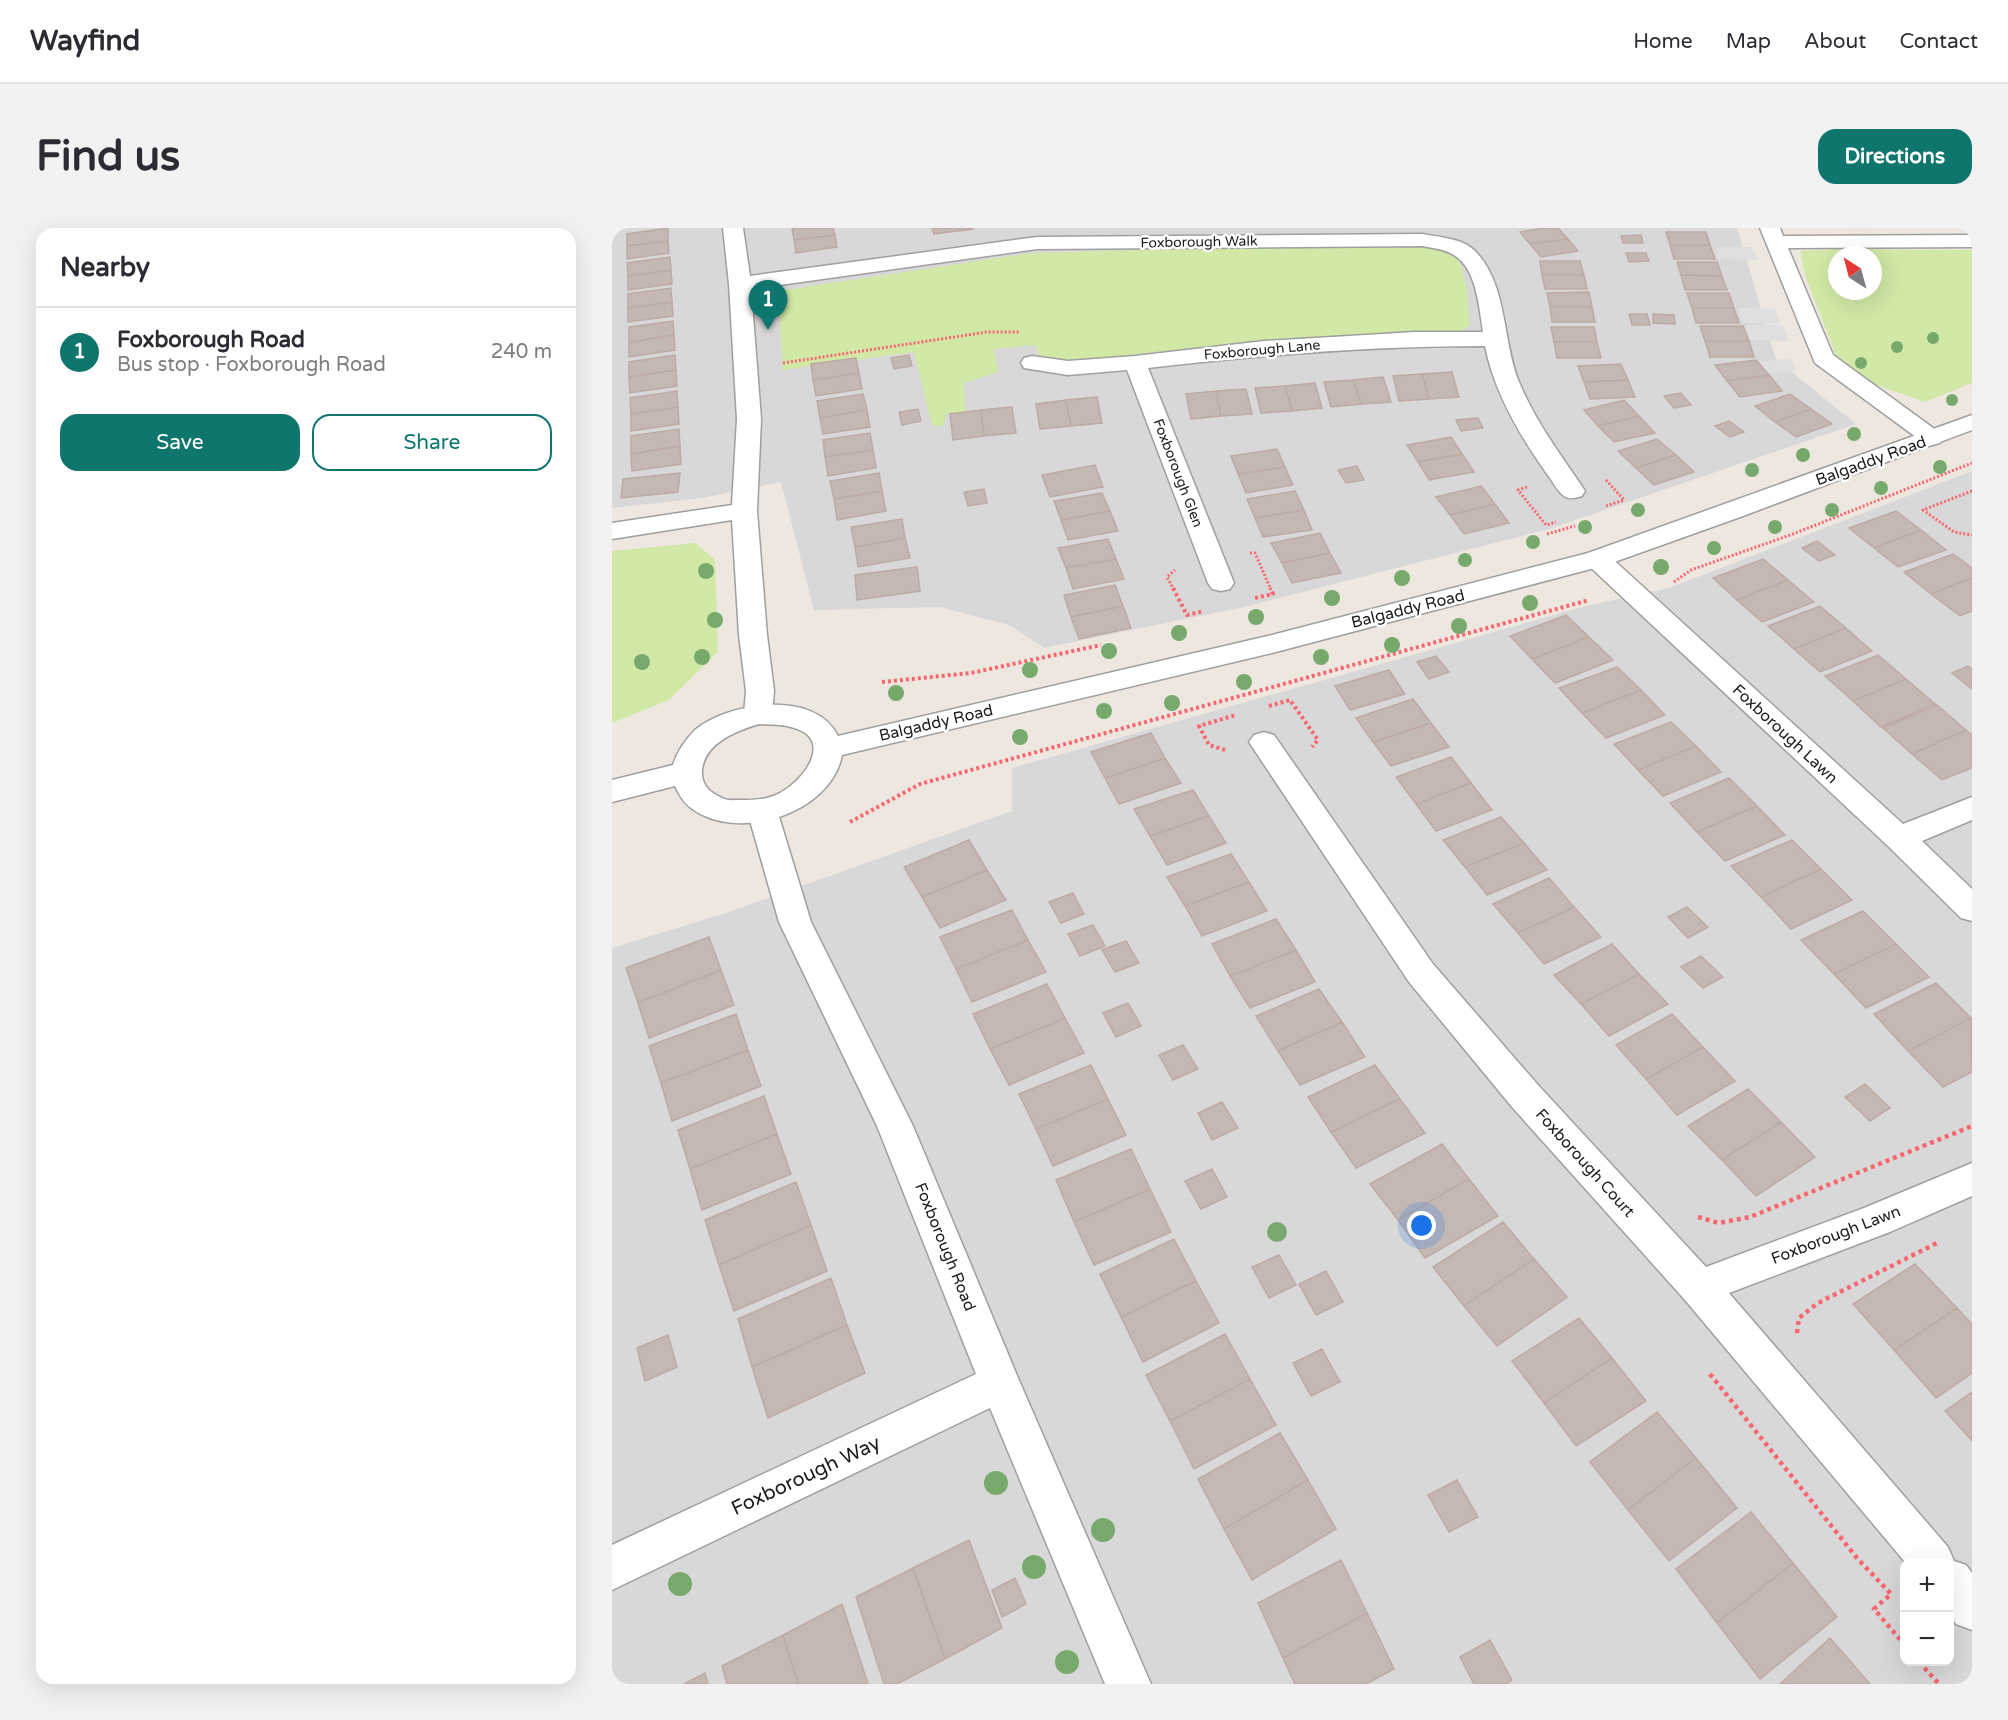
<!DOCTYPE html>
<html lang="en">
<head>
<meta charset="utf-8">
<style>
	body { margin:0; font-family:"Varela Round",sans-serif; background:#f2f2f3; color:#2b2b33 }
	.controls { position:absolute; right:18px; bottom:18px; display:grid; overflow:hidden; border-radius:12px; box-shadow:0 6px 24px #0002 }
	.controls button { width:54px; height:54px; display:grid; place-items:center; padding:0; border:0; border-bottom:2px solid #e1e1e2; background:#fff; color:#2b2b33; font:30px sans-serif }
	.compass { position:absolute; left:1216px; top:18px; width:54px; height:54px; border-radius:50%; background:#fff; box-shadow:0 6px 24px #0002; rotate:324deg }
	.you { position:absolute; left:810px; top:998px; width:21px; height:21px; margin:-15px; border:4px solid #fff; border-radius:50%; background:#1a73e8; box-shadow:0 0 0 9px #1a73e833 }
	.badge { display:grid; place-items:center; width:39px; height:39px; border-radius:50%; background:#0f766e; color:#fff; font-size:20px; font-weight:700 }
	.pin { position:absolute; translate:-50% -50px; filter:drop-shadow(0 2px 3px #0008) }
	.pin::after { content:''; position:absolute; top:32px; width:21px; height:18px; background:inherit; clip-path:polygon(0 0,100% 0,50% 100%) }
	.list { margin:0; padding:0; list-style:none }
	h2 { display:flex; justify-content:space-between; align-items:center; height:78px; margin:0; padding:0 24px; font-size:26px }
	h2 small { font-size:20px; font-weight:400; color:#7c7c81 }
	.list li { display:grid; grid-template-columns:39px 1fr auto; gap:18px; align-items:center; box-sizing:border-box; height:90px; padding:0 24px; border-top:2px solid #e1e1e2 }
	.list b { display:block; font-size:22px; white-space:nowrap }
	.list p { margin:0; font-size:20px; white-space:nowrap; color:#7c7c81 }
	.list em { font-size:20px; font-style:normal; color:#7c7c81 }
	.actions { display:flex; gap:12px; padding:18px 24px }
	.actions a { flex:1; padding:14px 0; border:2px solid #0f766e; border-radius:18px; text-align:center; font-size:21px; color:#0f766e }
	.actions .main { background:#0f766e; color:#fff }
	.map { position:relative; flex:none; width:1360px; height:1456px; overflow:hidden; border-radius:18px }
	header { display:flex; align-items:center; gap:36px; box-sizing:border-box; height:84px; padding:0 30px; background:#fff; border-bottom:2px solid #e1e1e2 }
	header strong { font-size:28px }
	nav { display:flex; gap:33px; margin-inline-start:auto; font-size:21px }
	.intro { display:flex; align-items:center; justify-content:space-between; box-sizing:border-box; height:144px; padding:0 36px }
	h1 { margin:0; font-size:42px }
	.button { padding:15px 27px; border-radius:18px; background:#0f766e; color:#fff; font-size:21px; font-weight:700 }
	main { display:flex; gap:36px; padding:0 36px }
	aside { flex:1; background:#fff; border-radius:18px; box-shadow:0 6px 24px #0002 }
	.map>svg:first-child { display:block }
	.residential { fill:#d9d8d8; fill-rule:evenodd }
	.grass { fill:#d1e8a6; fill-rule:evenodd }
	.parking { fill:#dfdfdf }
	.building { fill:#c4b8b4; stroke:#beaaa3; stroke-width:1.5 }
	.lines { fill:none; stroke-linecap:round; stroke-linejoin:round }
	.minor-casing { stroke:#9f9f9f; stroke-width:3 }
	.tertiary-casing { stroke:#9f9f9f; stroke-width:3 }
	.path-far2 { stroke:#f86670; stroke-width:3; stroke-dasharray:2 2; stroke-linecap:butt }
	.path-far1 { stroke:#f86670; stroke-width:4; stroke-dasharray:3 3; stroke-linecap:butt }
	.path { stroke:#f86670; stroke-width:4.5; stroke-dasharray:4 4; stroke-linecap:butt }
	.minor { fill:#fff; fill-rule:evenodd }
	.tertiary { fill:#fff; fill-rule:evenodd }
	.tree { fill:#76a96b }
	.labels { text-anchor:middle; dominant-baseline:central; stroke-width:5; stroke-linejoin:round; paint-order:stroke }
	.far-street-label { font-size:14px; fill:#1b1b1b; stroke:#fff }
	.street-label { font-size:16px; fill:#1b1b1b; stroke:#fff }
	.near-street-label { font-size:20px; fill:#1b1b1b; stroke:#fff }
</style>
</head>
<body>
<header>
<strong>Wayfind</strong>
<nav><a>Home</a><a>Map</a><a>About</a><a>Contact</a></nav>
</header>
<div class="intro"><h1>Find us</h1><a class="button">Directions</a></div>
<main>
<aside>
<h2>Nearby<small></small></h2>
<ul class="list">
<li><span class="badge">1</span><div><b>Foxborough Road</b><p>Bus stop · Foxborough Road</p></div><em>240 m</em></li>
</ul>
<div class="actions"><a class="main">Save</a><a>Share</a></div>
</aside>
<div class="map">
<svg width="1360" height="1456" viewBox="0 0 1360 1456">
	<rect width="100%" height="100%" fill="#ede7e0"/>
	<path class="residential" d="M0,0H1125L1164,131L1244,196L937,301L632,379L432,420L397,397L328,379L202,382L169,254L90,270L0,280Z
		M1360,243V1456H0V720L117,684L400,583V540L974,378L1057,360ZM1292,1334H1338V1434H1292Z"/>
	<path class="grass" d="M807,19C818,21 836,22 844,30C855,40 856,81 858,96L849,104L827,107L671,113L444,135L430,132L423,117L382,121L386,144L352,155L354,184L334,186L332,198H320L302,124L171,142L166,63L419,25L569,21Z
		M1227,21L1360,22V155L1313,174L1264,157L1224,128L1193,47L1188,23ZM1225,27H1261V63H1225Z
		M83,315L103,332L106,424L57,472L0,495V323Z"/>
	<path class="parking" d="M1104,19H1140L1146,32L1106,31Z
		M1125,80L1163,81L1168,96L1133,95L1129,93Z
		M1135,97H1171L1176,113L1138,112L1133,99Z
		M1177,130L1185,142L1157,146L1147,134Z"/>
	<path class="building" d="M56,0V13L15,18V6Z
		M180,0H221L223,7L182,12Z
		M320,0H361V1L322,6Z
		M933,0H946L956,11L918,16L908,4Z
		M1054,4H1094L1098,17H1058Z
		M223,7L225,19L184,25L182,12Z
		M1029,7L1031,15H1011L1009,8Z
		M956,11L966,23L929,29L918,16Z
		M56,13L57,25L15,31V18Z
		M1058,17H1098L1103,31H1062Z
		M1014,25H1034L1037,33L1017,34Z
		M58,29L59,42L16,48L15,35Z
		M928,33H968L972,47H930Z
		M1065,34H1105L1110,48L1069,47Z
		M59,42L60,56L16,62V48Z
		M930,47H972L975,61H933Z
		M1069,47L1110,48L1115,62H1073Z
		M59,60L60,74L16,80V66Z
		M977,64L980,79H938L935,65Z
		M1075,65H1117L1122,80H1080Z
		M60,74L61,88L16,94V80Z
		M938,79H980L983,94H940Z
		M1080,80H1122L1127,95H1084Z
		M1017,86H1035L1038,97H1020Z
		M1041,86L1062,87L1063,96L1041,95Z
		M61,93L62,107L17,114V99Z
		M1088,98H1131L1137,113H1093Z
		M939,99H982L985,114H942Z
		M62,107L63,122L17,129V114Z
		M1093,113H1137L1142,129H1098Z
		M942,114H985L989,130H945Z
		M63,127L64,142L17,149V134Z
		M297,127L300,138L282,141L279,130Z
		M244,130L247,145L201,152L199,136Z
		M1144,132L1157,147L1115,153L1103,137Z
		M1009,136L1016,152L972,154L966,138Z
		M64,142L65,158L18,165L17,149Z
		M840,144L847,169L817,171L810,146Z
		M247,145L250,161L204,168L201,152Z
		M810,146L817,171L787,173L781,148Z
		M1157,147L1170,163L1128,169L1115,153Z
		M771,149L779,174L749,176L741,152Z
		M741,152L749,176L719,179L712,154Z
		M1016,152L1023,169L978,171L972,154Z
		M703,155L710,180L680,183L673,158Z
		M673,158L680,183L649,185L643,160Z
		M634,161L640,186L609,188L604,163Z
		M65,163L66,179L19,186L18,170Z
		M604,163L609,188L579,191L574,166Z
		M1069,165L1079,177L1062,180L1052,168Z
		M251,166L255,182L208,190L205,173Z
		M1178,166L1199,181L1163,194L1143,178Z
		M485,169L490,195L459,198L454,172Z
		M454,172L459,198L428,201L424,176Z
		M1012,172L1027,188L986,198L972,182Z
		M66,179L67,196L19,203V186Z
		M400,179L404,205L372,208L369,182Z
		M306,181L309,193L290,197L287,184Z
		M1199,181L1220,196L1184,209L1163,194Z
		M255,182L258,199L211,206L208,190Z
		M369,182L372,208L341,212L338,186Z
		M1027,188L1043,205L1002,214L986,198Z
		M866,190L871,200L849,203L844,192Z
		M1117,193L1132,204L1118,209L1103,198Z
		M67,201L68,218L19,226V208Z
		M258,205L261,222L213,229L211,212Z
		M839,209L850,226L806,234L795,217Z
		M1045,211L1064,227L1024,240L1006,223Z
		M68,218L69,236L20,243L19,226Z
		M665,221L673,239L626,246L619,228Z
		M261,222L264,240L216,248L213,229Z
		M850,226L862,244L817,252L806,234Z
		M1064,227L1082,244L1042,257L1024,240Z
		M483,237L491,259L438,269L430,247Z
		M745,238L752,252L734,255L726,242Z
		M673,239L681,257L634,265L626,246Z
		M68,245L66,264L9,270L11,251Z
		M267,245L270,263L222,271L218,253Z
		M869,258L883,276L838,287L824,269Z
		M372,261L375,275L356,278L352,264Z
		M270,263L274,283L225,292L222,271Z
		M683,263L692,282L643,290L635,271Z
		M490,265L498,283L449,292L442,273Z
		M883,276L897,295L852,306L838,287Z
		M692,282L700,302L651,309L643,290Z
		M498,283L506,303L456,312L449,292Z
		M1284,283L1309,302L1262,320L1237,300Z
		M290,291L293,310L243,319L239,299Z
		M1309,302L1334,322L1286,339L1262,320Z
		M708,305L718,325L670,335L659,315Z
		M293,310L298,330L246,339L243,319Z
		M496,311L504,331L454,340L446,320Z
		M1205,313L1223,327L1207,333L1190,320Z
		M718,325L729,345L680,355L670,335Z
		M1341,326L1360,340V350L1319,366L1292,344Z
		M504,331L512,351L461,361L454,340Z
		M1151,331L1176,352L1125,372L1101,350Z
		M305,339L308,363L245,372L243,347Z
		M1360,350V383L1348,388L1319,366Z
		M1176,352L1202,374L1150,394L1125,372Z
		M503,357L511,378L459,389L452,367Z
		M511,378L519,400L467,411L459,389Z
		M1208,378L1234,400L1182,421L1156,398Z
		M954,387L977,409L920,431L898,408Z
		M1234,400L1260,423L1208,444L1182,421Z
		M977,409L1001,432L943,455L920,431Z
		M1266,427L1294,451L1241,473L1213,448Z
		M824,428L837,444L817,451L805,434Z
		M1356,438L1360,441V461L1340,445Z
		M1005,439L1029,462L970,485L947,460Z
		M777,442L793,466L738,482L723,458Z
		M1294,451L1323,476L1269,499L1241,473Z
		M1029,462L1053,487L994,510L970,485Z
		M801,471L819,495L761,514L744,490Z
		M1325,477L1354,502L1300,526L1271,500Z
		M1059,494L1084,518L1026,542L1002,516Z
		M819,495L837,519L779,538L761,514Z
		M1354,502L1360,507V540L1330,552L1300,526Z
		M539,505L553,530L493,550L479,524Z
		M1084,518L1109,544L1051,568L1026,542Z
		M839,529L859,555L804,576L784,549Z
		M553,530L569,555L507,576L493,550Z
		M1117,550L1145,578L1085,604L1058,575Z
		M859,555L880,582L824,603L804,576Z
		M581,562L597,588L538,608L522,581Z
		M1145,578L1173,607L1113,633L1085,604Z
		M597,588L614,615L555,637L538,608Z
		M889,589L912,615L853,639L831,612Z
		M357,612L375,642L310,669L292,639Z
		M1180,612L1209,641L1149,669L1119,638Z
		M912,615L935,642L875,667L853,639Z
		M619,626L637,654L573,678L555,649Z
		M1209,641L1240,672L1179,701L1149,669Z
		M375,642L394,672L328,700L310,669Z
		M937,650L962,679L906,705L881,676Z
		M637,654L655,683L590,708L573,678Z
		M461,665L472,686L449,695L437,674Z
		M962,679L989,709L932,736L906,705Z
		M1075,679L1096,699L1076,710L1056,689Z
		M400,682L416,712L344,741L328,709Z
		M1251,683L1284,716L1222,746L1189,712Z
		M664,691L684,722L618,748L600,716Z
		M481,697L493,718L468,728L456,706Z
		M97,709L109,742L26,775L14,740Z
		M416,712L434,744L360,774L344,741Z
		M514,713L527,735L503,744L490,722Z
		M1000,716L1027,746L969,776L942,747Z
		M1284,716L1317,749L1254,780L1222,746Z
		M684,722L703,754L638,780L618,748Z
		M1089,728L1111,749L1091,760L1069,739Z
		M109,742L122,777L37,810L26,775Z
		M1027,746L1056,776L997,808L969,776Z
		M1324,755L1359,790L1296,823L1262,786Z
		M435,756L453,790L378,821L361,786Z
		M707,761L730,794L666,823L644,788Z
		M516,775L529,798L504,809L491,785Z
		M124,786L136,822L49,855L37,818Z
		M1060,786L1091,819L1034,851L1004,817Z
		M453,790L472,825L397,857L378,821Z
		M1359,790L1360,844L1331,859L1296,823Z
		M730,794L753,829L688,857L666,823Z
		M571,817L586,841L561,852L547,827Z
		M1091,819L1123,853L1065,887L1034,851Z
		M136,822L149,858L60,893L49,855Z
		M479,837L496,871L424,901L407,866Z
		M763,837L788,871L719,904L696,869Z
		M1253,856L1278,880L1258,893L1233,869Z
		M1136,861L1169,894L1110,932L1076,898Z
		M152,868L165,906L78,941L66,902Z
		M496,871L514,907L441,938L424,901Z
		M788,871L813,905L744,940L719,904Z
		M610,874L626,900L600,912L586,885Z
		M1169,894L1203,929L1144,968L1110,932Z
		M165,906L179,946L90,982L78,941Z
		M830,916L857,951L786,992L758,956Z
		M519,921L538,961L462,994L444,952Z
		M600,941L615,969L589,981L573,953Z
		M857,951L886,988L813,1030L786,992Z
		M184,954L199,997L107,1037L93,992Z
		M538,961L559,1004L482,1037L462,994Z
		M891,994L922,1031L852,1078L821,1039Z
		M199,997L215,1043L122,1083L107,1037Z
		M562,1011L584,1053L509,1089L488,1046Z
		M667,1027L684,1057L657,1070L640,1039Z
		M922,1031L955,1069L885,1118L852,1078Z
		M1303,1036L1345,1080L1282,1122L1241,1076Z
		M714,1043L731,1074L704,1087L687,1056Z
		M219,1050L235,1097L140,1139L126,1091Z
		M584,1053L607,1095L531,1134L509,1089Z
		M1345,1080L1360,1096V1145L1324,1170L1282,1122Z
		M967,1090L1000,1130L932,1175L900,1133Z
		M235,1097L253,1145L156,1190L140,1139Z
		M613,1106L638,1151L558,1193L534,1147Z
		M56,1107L65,1139L33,1153L25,1120Z
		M710,1121L728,1154L699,1168L681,1135Z
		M1000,1130L1034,1173L964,1218L932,1175Z
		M638,1151L664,1197L582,1241L558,1193Z
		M1360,1164V1213L1333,1183Z
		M1045,1184L1084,1230L1016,1282L978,1234Z
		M668,1205L696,1252L612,1301L586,1251Z
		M1084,1230L1125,1280L1057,1333L1016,1282Z
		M696,1252L724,1301L640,1352L612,1301Z
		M845,1252L866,1289L837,1304L816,1267Z
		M1139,1284L1181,1335L1105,1395L1064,1341Z
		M357,1312L390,1400L333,1431L301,1340Z
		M729,1332L755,1385L671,1430L646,1375Z
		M1181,1335L1225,1389L1148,1451L1105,1395Z
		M301,1340L333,1431L285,1456H272L244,1369Z
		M403,1350L414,1376L390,1389L380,1362Z
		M230,1376L256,1456H186L171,1407Z
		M755,1385L782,1441L754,1456H683L671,1430Z
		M171,1407L186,1456H115L110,1438Z
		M1218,1410L1258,1456H1168Z
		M878,1412L900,1452L895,1456H862L848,1429Z
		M93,1445L96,1456H72Z"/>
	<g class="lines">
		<g class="minor-casing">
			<path id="minor" d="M111,0H131L138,48L425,9L810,6C826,9 849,10 862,22C896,55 890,113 907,154C924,195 949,227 973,263L970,268C964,270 957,272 952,268C945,263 940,252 935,246C908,208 882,164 873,118C760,118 648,127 536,140L622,355L618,361L609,363L600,361L596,355L515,142L456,147L412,140L409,135L412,130L420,128L456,133L523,128L652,113L803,104H871C867,80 865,41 842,27C832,21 821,20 810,18L425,21L139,61L149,191L145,283L155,407L162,463L160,486L156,493L146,496L136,493L132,486L134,463L127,407L120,292L0,311V295L120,277L125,191L117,56Z
				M1148,0H1168L1171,8L1360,7V19L1176,20L1221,127L1328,205L1332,210L1328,215L1320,217L1312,215L1203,135Z
				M985,323L994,325L1291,596L1360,569V592L1310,613L1360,661V693L1349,690L1276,618L976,337L972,331L976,325Z
				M652,504L662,507L821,736L926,857L1094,1039L1252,980L1360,935V968L1278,1004L1117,1065L1336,1319L1342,1333L1354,1337L1360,1345V1402L1344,1396L1338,1387V1334H1293L1073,1072L900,879L797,754L637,514L642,507Z
				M150,571L161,574L165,582L199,694L301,898L406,1150L539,1456H493L378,1180L0,1362V1317L364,1146L265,898L167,694L135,582L139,574Z"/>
		</g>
		<g class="tertiary-casing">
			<path id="tertiary" d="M1360,187V202L1131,288L994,337L660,425L230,527C219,586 125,615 79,580C71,574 67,566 63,558L0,574V552L61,537C65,524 73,512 83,502C117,474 203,461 226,508L660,407L976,325ZM147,496C157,497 169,496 179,499C225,510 191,555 164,567C152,572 141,572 128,572C122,572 116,573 110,570C98,565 89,557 90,543C92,515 124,503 147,496Z"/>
		</g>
		<path class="path-far2" d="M171,135L375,104H407
			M994,252L1012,272L994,278
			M915,259L906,262L934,297L944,294
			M1360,263L1311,282L1342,304L1360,307
			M935,306L963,298
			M638,325H643L659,362
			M1062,354L1079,342L1181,306L1360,235
			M562,362L555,349L563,342"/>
		<path class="path-far1" d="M561,360L575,387L592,383
			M643,370L661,366L658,360
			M270,454L359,445L489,417
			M657,478L678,472L706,512L700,519
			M613,522L597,517L587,498L624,487
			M238,594L308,556L977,372"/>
		<path class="path" d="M1086,989L1107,995L1138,989L1360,898
			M1185,1105L1187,1090L1206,1075L1325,1015
			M1098,1146L1245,1330L1279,1366L1262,1381L1292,1416
			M1307,1434L1327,1456"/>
		<use href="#minor" class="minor"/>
		<use href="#tertiary" class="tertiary"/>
	</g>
	<g class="tree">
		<circle cx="1321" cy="110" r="6"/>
		<circle cx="1285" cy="119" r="6"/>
		<circle cx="1249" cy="135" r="6"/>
		<circle cx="1340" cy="172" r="6"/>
		<circle cx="1242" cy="206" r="7"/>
		<circle cx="1191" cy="227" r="7"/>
		<circle cx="1328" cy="239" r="7"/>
		<circle cx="1140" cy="242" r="7"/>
		<circle cx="1269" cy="260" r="7"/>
		<circle cx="1026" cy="282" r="7"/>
		<circle cx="1220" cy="282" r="7"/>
		<circle cx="973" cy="299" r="7"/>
		<circle cx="1163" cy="299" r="7"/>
		<circle cx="921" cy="314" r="7"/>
		<circle cx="1102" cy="320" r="7"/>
		<circle cx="853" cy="332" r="7"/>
		<circle cx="1049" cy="339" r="8"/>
		<circle cx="94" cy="343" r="8"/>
		<circle cx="790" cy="350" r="8"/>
		<circle cx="720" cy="370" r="8"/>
		<circle cx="918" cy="375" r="8"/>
		<circle cx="644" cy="389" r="8"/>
		<circle cx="103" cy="392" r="8"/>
		<circle cx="847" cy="398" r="8"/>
		<circle cx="567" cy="405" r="8"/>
		<circle cx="780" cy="417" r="8"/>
		<circle cx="497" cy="423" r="8"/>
		<circle cx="90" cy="429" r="8"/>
		<circle cx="709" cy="429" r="8"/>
		<circle cx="30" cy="434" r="8"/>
		<circle cx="418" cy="442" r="8"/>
		<circle cx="632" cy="454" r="8"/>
		<circle cx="284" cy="465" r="8"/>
		<circle cx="560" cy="475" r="8"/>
		<circle cx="492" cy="483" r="8"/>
		<circle cx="408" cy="509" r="8"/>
		<circle cx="665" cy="1004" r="10"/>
		<circle cx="384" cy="1255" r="12"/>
		<circle cx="491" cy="1302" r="12"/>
		<circle cx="422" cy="1339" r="12"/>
		<circle cx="68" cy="1356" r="12"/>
		<circle cx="455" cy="1434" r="12"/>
	</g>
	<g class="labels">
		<g class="far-street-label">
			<text transform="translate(587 14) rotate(-1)">Foxborough Walk</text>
			<text transform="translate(650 122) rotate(-5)">Foxborough Lane</text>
			<text transform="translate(566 245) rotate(69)">Foxborough Glen</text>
		</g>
		<g class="street-label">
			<text transform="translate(1259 233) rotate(-20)">Balgaddy Road</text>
			<text transform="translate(796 381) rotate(-14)">Balgaddy Road</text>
			<text transform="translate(324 495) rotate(-13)">Balgaddy Road</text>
			<text transform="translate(1173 506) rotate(43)">Foxborough Lawn</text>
			<text transform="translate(973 935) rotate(48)">Foxborough Court</text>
			<text transform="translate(1224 1007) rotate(-21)">Foxborough Lawn</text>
			<text transform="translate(333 1019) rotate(68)">Foxborough Road</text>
		</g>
		<g class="near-street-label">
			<text transform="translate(194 1248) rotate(-25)">Foxborough Way</text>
		</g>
	</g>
</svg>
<div class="controls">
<button>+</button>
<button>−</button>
</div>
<svg class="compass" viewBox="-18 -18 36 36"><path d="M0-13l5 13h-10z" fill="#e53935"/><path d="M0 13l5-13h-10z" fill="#7c7c81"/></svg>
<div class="you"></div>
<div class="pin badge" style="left:156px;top:102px">1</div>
</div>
</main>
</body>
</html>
